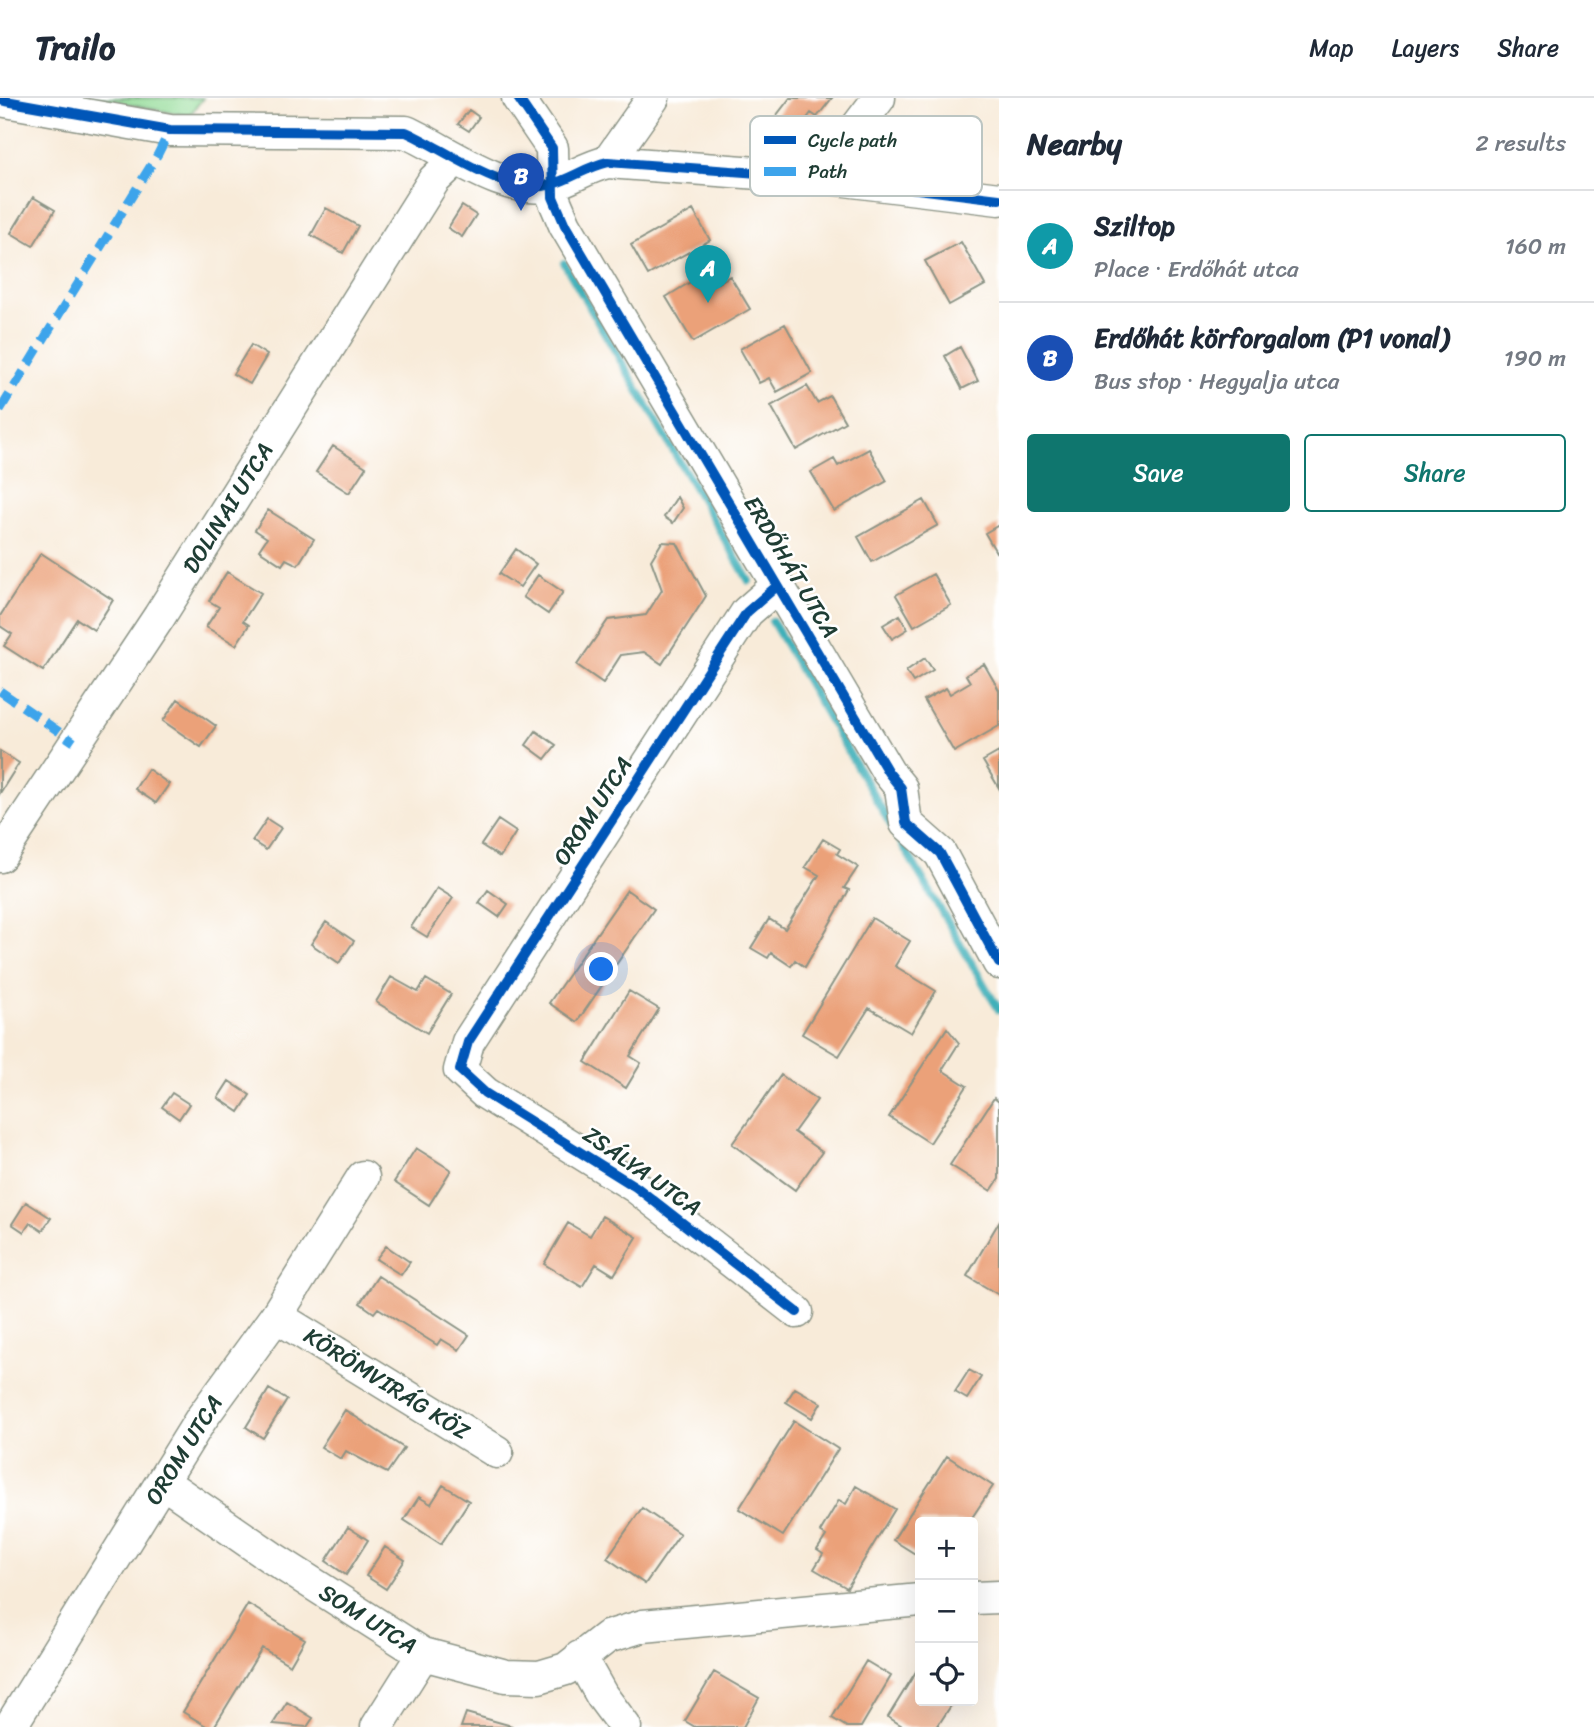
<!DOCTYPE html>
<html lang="en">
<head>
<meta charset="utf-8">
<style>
	body { margin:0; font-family:Sriracha,sans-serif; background:#f6f6f7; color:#1f2937 }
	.controls { position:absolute; right:21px; bottom:21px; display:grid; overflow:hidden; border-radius:7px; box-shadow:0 7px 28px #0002 }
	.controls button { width:63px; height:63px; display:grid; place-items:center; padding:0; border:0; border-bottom:2px solid #e0e1e3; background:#fff; color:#1f2937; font:35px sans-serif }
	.you { position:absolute; left:602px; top:872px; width:24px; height:24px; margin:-18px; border:5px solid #fff; border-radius:50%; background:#1a73e8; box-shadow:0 0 0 10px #1a73e833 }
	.badge { display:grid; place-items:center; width:46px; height:46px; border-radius:50%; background:#0f766e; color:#fff; font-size:23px; font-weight:700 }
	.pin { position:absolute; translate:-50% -58px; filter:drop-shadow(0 2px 4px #0008) }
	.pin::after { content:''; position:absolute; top:37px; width:24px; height:21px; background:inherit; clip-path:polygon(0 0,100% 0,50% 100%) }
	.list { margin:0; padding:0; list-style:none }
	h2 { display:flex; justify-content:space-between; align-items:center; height:91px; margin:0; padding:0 28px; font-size:30px }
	h2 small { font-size:23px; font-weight:400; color:#747a83 }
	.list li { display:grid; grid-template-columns:46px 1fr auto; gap:21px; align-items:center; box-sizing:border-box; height:112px; padding:0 28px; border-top:2px solid #e0e1e3 }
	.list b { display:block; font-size:26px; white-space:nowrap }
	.list p { margin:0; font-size:23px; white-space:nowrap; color:#747a83 }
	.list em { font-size:23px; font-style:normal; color:#747a83 }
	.actions { display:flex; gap:14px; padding:21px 28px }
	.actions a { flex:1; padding:16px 0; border:2px solid #0f766e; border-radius:7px; text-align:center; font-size:24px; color:#0f766e }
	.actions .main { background:#0f766e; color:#fff }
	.icon { flex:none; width:38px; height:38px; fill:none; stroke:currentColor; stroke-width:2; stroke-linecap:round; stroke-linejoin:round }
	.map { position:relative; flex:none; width:999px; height:1629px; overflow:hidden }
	header { display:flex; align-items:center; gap:42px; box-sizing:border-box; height:98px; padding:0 35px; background:#fff; border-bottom:2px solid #e0e1e3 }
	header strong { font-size:33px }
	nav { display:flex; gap:38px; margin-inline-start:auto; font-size:24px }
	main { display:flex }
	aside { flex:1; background:#fff }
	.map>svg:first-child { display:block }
	.green { fill:#92db96; stroke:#588c65; stroke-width:2 }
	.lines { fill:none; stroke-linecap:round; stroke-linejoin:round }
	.stream { stroke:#3fb0b9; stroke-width:8 }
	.building { fill:#eba179 }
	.street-casing { stroke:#8c9486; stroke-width:35 }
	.street { stroke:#fff; stroke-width:32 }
	.quiet { stroke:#3da4eb; stroke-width:9; stroke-dasharray:18 9; stroke-linecap:butt }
	.cycleway-casing { stroke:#fff; stroke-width:15 }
	.cycleway { stroke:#0057b8; stroke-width:10 }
	.labels { text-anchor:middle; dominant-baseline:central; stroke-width:5; stroke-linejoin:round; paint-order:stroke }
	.street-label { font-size:23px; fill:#1f3d34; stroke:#fff }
	.key { fill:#fff; stroke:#bcc5c2; stroke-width:2 }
	.key-label { font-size:19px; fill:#1f3d34 }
</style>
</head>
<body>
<header>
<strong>Trailo</strong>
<nav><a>Map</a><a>Layers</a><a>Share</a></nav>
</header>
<main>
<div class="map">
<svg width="999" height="1629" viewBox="0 0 999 1629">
	<rect width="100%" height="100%" fill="#fff"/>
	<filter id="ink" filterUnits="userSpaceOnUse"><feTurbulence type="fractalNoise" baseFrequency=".0143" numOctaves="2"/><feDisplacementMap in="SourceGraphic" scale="14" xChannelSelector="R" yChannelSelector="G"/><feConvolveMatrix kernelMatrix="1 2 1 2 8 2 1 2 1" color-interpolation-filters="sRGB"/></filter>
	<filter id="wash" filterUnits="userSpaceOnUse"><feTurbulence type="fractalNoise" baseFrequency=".00686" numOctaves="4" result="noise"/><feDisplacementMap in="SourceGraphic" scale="28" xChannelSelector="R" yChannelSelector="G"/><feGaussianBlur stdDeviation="1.57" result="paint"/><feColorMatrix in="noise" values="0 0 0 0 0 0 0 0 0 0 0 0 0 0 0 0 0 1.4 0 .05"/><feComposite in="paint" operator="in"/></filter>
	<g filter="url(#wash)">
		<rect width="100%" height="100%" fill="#f8ebd9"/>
		<path class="green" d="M93,0H203L189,18Z"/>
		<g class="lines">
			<path class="stream" d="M564,165L749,483
				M772,523L999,912"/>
		</g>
		<g id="blocks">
			<path class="building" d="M790,0H832L817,19L811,15L784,51L763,35Z
				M469,12L479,19L469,33L458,26Z
				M33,99L55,112L33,148L11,135Z
				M462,108L476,117L462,139L448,130Z
				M326,110L358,128L343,155L311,137Z
				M693,112L710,142L648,177L631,147Z
				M961,144L985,187L949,207L925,163Z
				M710,172L718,185L730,178L750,211L693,244L666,199Z
				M785,226L812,275L777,294L769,280L759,285L740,251Z
				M251,247L267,257L250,286L233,276Z
				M960,249L978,283L962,291L945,258Z
				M807,288L817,305L830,298L845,324L796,352L771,308Z
				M333,348L366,369L349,395L316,374Z
				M869,351L887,383L834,413L811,374L834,361L838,368Z
				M677,399L683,410L673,425L664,419Z
				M924,402L938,427L872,464L858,439Z
				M268,412L314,441L298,467L286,461L282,467L259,452L267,440L255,432Z
				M999,427V452L996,454L985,435Z
				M662,444L677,445L706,498L662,566L644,554L621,557L603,585L577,567L608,522L646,517L662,492L651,462Z
				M516,451L536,466L520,489L499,476Z
				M41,455L113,502L94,532L77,521L43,573L4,548L12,536L0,528V518Z
				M227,474L261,495L243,523L249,527L236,547L206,529L219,509L209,503Z
				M933,476L951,507L914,528L896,497Z
				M538,477L563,494L548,516L523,499Z
				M900,517L908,531L892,541L883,527Z
				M925,560L933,572L913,584L906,573Z
				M984,566L999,592V628L954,654L924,602L946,590L950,596L970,584L966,577Z
				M178,601L216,628L201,649L163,623Z
				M536,633L556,647L545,661L526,647Z
				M0,653L19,665L0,695Z
				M999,654V690L983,663Z
				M148,671L169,686L156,705L135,691Z
				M267,721L281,730L266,752L252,743Z
				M498,722L516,734L500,759L481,747Z
				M823,741L840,751L837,756L858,769L844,790L849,792L805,869L795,862L791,868L771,855L768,860L751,850L769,821L785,831L819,777L805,769Z
				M437,790L453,800L427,839L411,829Z
				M488,792L508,806L499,819L479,805Z
				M627,792L654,811L577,924L549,905Z
				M872,820L910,843L895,868L936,893L911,935L869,910L839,958L802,936Z
				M326,824L354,843L339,865L311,846Z
				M391,879L418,894L426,881L451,896L427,935L376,904Z
				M629,893L659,911L630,958L641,965L626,990L585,964Z
				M947,930L959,945L942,972L967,988L930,1045L889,1019Z
				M781,977L817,1002L794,1034L822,1054L795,1092L732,1046Z
				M229,983L250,997L239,1014L218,1000Z
				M172,995L189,1006L179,1021L162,1009Z
				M994,1000L999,1004V1081L991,1093L950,1067Z
				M416,1050L451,1072L429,1107L394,1084Z
				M26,1104L51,1120L42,1133L30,1125L24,1134L12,1126Z
				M602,1118L637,1139L614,1177L596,1166L582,1189L544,1166L568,1125L590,1138Z
				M999,1124V1197L967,1178Z
				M386,1148L410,1164L401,1177L376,1161Z
				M378,1178L469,1237L459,1252L441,1241L437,1247L378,1210L374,1215L360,1205Z
				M969,1272L981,1279L967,1301L955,1294Z
				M795,1290L821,1305L812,1320L786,1304Z
				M269,1291L287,1302L263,1340L246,1329Z
				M345,1312L404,1350L387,1375L346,1353L341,1361L321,1349Z
				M794,1323L838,1351L783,1438L739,1411Z
				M947,1358L993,1388L969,1424H920V1459L893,1442Z
				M443,1387L469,1403L441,1446L404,1422L419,1399L431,1406Z
				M856,1388L895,1411L847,1490L814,1471L823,1456L817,1452L826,1438L820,1434L839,1402L846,1406Z
				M642,1410L680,1436L645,1486L607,1460Z
				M348,1429L368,1442L346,1477L326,1463Z
				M385,1449L405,1462L386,1491L366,1478Z
				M248,1506L305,1541L290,1567L262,1550L214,1629H208L183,1614Z
				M866,1563L891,1578L861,1629H847L832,1620Z
				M920,1567V1603H954L937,1629H904L888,1619Z
				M714,1574L759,1600L743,1629H695L685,1623Z
				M287,1604L313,1620L307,1629L273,1626Z
				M466,1615L512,1628V1629H461Z"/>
		</g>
	</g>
	<g filter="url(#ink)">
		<use href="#blocks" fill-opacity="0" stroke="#8c9486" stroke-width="2"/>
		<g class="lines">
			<g class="street-casing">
				<path id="street" d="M518,0L552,50L553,99L565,127L888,674L901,690L906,725L940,755L999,865
					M0,2L170,32L406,34C445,51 508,100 552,86C571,81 586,69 608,64L828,80L999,101
					M608,64L653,0
					M828,80L832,62L879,0
					M777,488L747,514L468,944L460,972L485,995L636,1089L797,1214
					M0,758L159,519L434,82L455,62
					M276,1218L497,1354
					M164,1385L271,1459L423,1556L506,1578L539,1579L566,1571L607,1539L643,1528L920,1502
					M973,1500L999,1499
					M580,1559L602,1598L625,1629
					M10,1629L201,1321L276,1218L363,1079
					M377,1629L423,1556"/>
			</g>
			<use href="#street" class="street"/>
			<path class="quiet" d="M0,312L158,56L170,32
				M0,593L74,644"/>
			<g class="cycleway-casing">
				<path id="cycleway" d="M518,0L552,50L553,99L565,127L888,674L901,690L906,725L940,755L999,865
					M0,2L170,32L406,34C445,51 508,100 552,86C571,81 586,69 608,64L828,80L999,101
					M777,488L747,514L468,944L460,972L485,995L636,1089L797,1214"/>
			</g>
			<use href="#cycleway" class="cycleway"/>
		</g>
	</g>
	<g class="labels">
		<g class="street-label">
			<text transform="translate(228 410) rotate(-58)">DOLINAI UTCA</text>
			<text transform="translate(791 469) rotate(59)">ERDŐHÁT UTCA</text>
			<text transform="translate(593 713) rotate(-57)">OROM UTCA</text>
			<text transform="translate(642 1073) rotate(35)">ZSÁLYA UTCA</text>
			<text transform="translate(387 1286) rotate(32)">KÖRÖMVIRÁG KÖZ</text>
			<text transform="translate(184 1352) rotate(-58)">OROM UTCA</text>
			<text transform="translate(368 1521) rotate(32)">SOM UTCA</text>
		</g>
	</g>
	<rect x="750" y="18" width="232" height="80" rx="10" class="key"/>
	<rect x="764" y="38" width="32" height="8" fill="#0057b8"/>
	<rect x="764" y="69" width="32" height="9" fill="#3da4eb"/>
	<g class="key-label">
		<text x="808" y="49">Cycle path</text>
		<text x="808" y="80">Path</text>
	</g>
</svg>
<div class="controls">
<button>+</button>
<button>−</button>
<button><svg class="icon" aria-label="locate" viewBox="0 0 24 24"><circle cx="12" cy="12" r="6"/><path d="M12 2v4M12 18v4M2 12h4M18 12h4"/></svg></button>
</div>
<div class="you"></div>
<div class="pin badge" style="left:708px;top:205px;background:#0f9aa8">A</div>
<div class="pin badge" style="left:521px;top:113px;background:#1a4fb4">B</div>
</div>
<aside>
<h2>Nearby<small>2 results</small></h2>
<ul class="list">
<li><span class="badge" style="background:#0f9aa8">A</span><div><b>Sziltop</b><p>Place · Erdőhát utca</p></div><em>160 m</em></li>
<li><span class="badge" style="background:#1a4fb4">B</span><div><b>Erdőhát körforgalom (P1 vonal)</b><p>Bus stop · Hegyalja utca</p></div><em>190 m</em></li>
</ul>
<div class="actions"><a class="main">Save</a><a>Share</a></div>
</aside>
</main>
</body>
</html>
